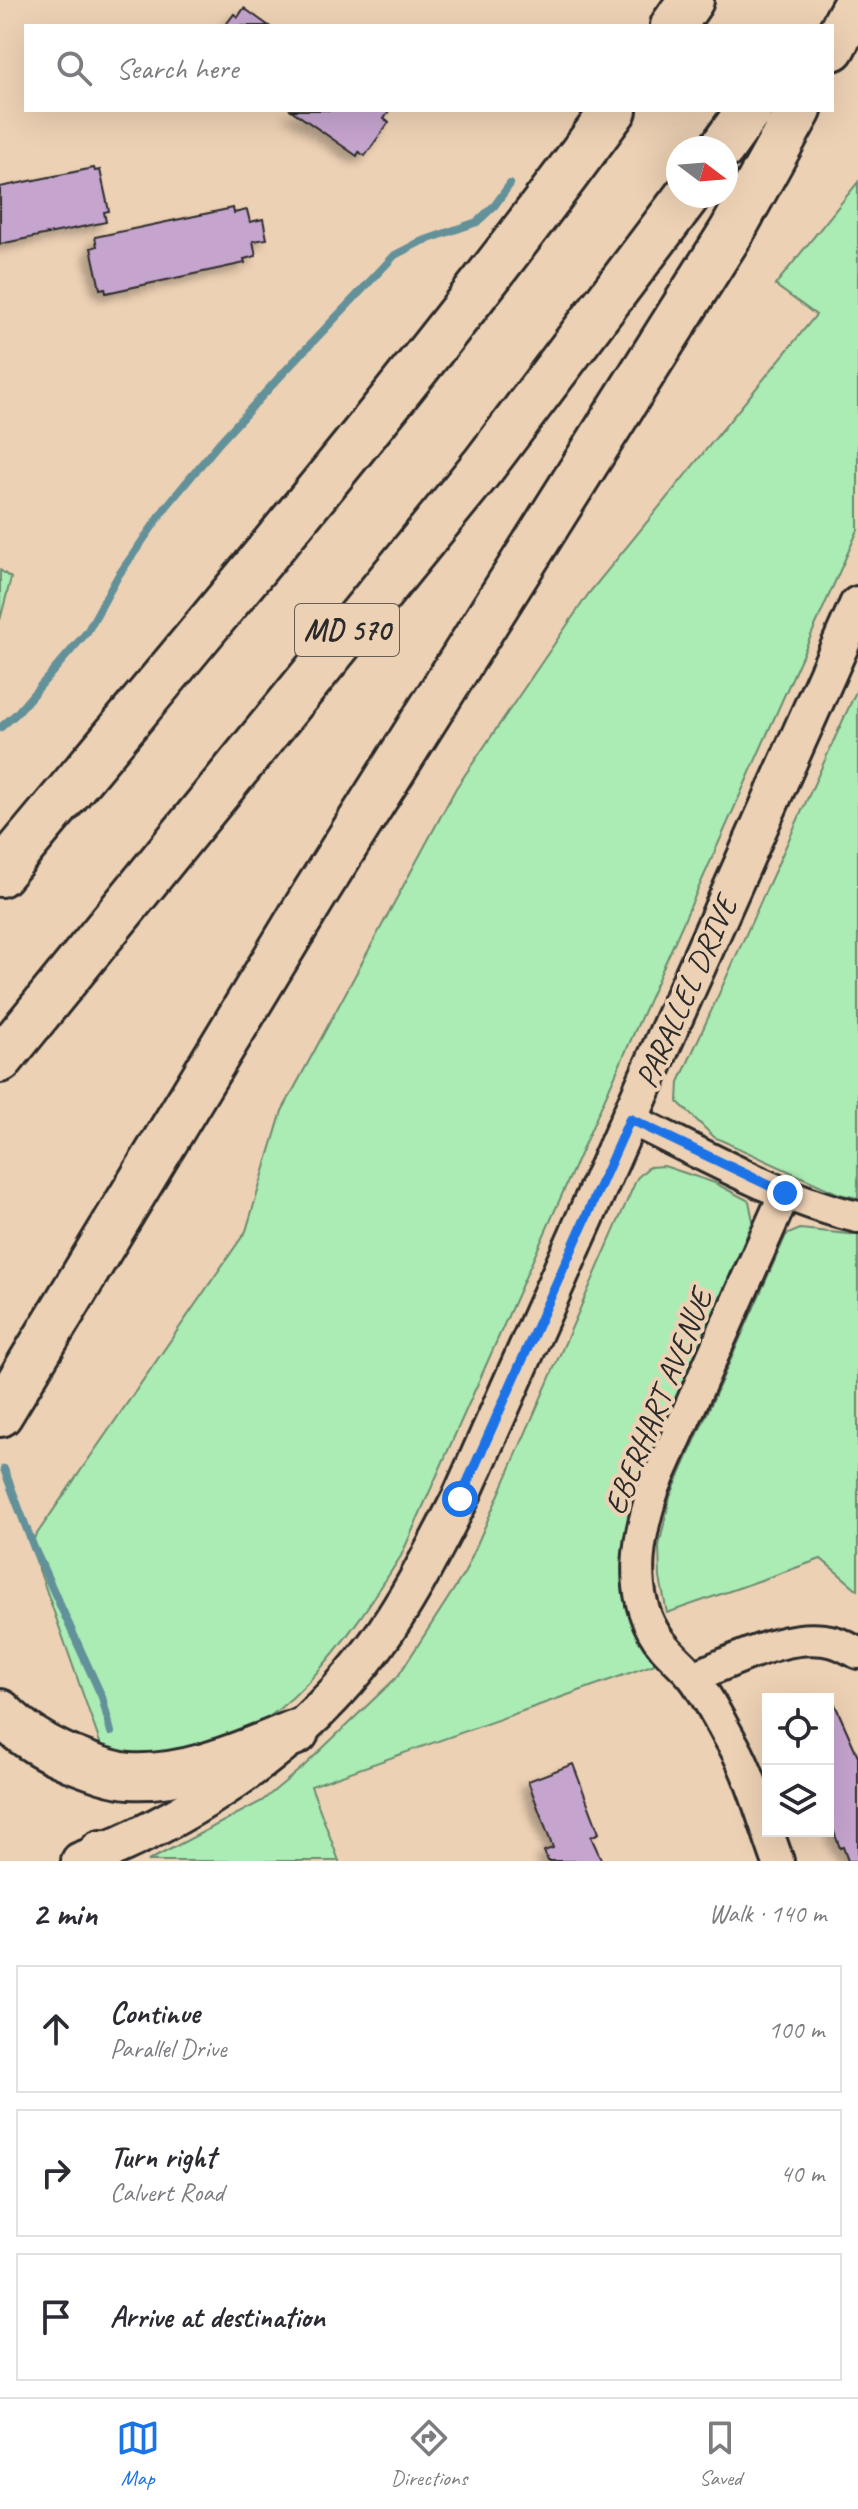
<!DOCTYPE html>
<html lang="en">
<head>
<meta charset="utf-8">
<style>
	body { margin:0; font-family:Caveat,sans-serif; background:#f7f7f7; color:#2b2b33 }
	.controls { position:absolute; right:24px; bottom:24px; display:grid; overflow:hidden; border-radius:0px; box-shadow:0 8px 32px #0002 }
	.controls button { width:72px; height:72px; display:grid; place-items:center; padding:0; border:0; border-bottom:2px solid #e1e1e2; background:#fff; color:#2b2b33; font:40px sans-serif }
	.compass { position:absolute; left:666px; top:136px; width:72px; height:72px; border-radius:50%; background:#fff; box-shadow:0 8px 32px #0002; rotate:106deg }
	.stop { position:absolute; width:24px; height:24px; margin:-18px; border:6px solid #1a73e8; border-radius:50%; background:#fff }
	.stop.end { background:#1a73e8; border-color:#fff; box-shadow:0 2px 8px #0008 }
	.list { margin:0; padding:0; list-style:none }
	h2 { display:flex; justify-content:space-between; align-items:center; height:104px; margin:0; padding:0 32px; font-size:34px }
	h2 small { font-size:26px; font-weight:400; color:#7c7c81 }
	.list li { display:grid; grid-template-columns:52px 1fr auto; gap:24px; align-items:center; box-sizing:border-box; height:128px; margin:0 16px 16px; padding:0 16px; border:2px solid #e1e1e2; border-radius:0px }
	.list b { display:block; font-size:30px; white-space:nowrap }
	.list p { margin:0; font-size:26px; white-space:nowrap; color:#7c7c81 }
	.list em { font-size:26px; font-style:normal; color:#7c7c81 }
	.icon { flex:none; width:44px; height:44px; fill:none; stroke:currentColor; stroke-width:2; stroke-linecap:round; stroke-linejoin:round }
	.map { position:relative; flex:none; width:858px; height:1861px; overflow:hidden }
	.search { position:absolute; background:#fff; box-shadow:0 8px 32px #0002; left:24px; right:24px; top:24px; height:88px; display:flex; align-items:center; gap:20px; box-sizing:border-box; padding:0 28px; border-radius:0px; color:#7c7c81; font-size:30px }
	.sheet { height:536px; background:#fff }
	nav { display:flex; justify-content:space-around; align-items:center; box-sizing:border-box; height:112px; border-top:2px solid #e1e1e2; background:#fff; font-size:22px; color:#7c7c81 }
	nav a { display:grid; justify-items:center; gap:4px }
	nav .on { color:#1a73e8 }
	.map>svg:first-child { display:block }
	.green { fill:#abebb4; stroke:#6b8b70; stroke-width:2 }
	.lines { fill:none; stroke-linecap:round; stroke-linejoin:round }
	.stream { stroke:#62919a; stroke-width:8 }
	.building { fill:#c5a4ce; stroke:#2b2b2b; stroke-width:2; filter:url(#shadow) }
	.minor-casing { stroke:#2b2b2b; stroke-width:36 }
	.tertiary-casing { stroke:#2b2b2b; stroke-width:42 }
	.primary-casing { stroke:#2b2b2b; stroke-width:50 }
	.motorway-casing { stroke:#2b2b2b; stroke-width:50 }
	.minor { stroke:#edd1b4; stroke-width:30 }
	.tertiary { stroke:#edd1b4; stroke-width:36 }
	.primary { stroke:#edd1b4; stroke-width:44 }
	.motorway { stroke:#edd1b4; stroke-width:44 }
	.route { stroke:#1a73e8; stroke-width:10 }
	.labels { text-anchor:middle; dominant-baseline:central; stroke-width:8; stroke-linejoin:round; paint-order:stroke }
	.shield { fill:#edd1b4; stroke:#655d54; stroke-width:2 }
	.shield-label { font-size:30px; font-weight:bold; fill:#2b2b2b }
	.street-label { font-size:32px; fill:#2b2b2b; stroke:#edd1b4 }
</style>
</head>
<body>
<div class="map">
<svg width="858" height="1861" viewBox="0 0 858 1861">
	<defs>
		<filter id="shadow"><feDropShadow dx="-7" dy="7" stdDeviation="4" flood-color="#0004"/></filter>
	</defs>
	<rect width="100%" height="100%" fill="#edd1b4"/>
	<filter id="ink" filterUnits="userSpaceOnUse"><feTurbulence type="fractalNoise" baseFrequency=".0125" numOctaves="2"/><feDisplacementMap in="SourceGraphic" scale="16" xChannelSelector="R" yChannelSelector="G"/><feConvolveMatrix kernelMatrix="1 2 1 2 8 2 1 2 1" color-interpolation-filters="sRGB"/></filter>
	<g filter="url(#ink)">
		<path class="green" d="M858,182V530L401,1556C350,1636 281,1743 178,1756C154,1759 128,1755 104,1754L30,1544L246,1231L282,1111L456,788L589,593L816,315L775,285Z
			M0,570L11,578L0,620Z
			M858,687V1198L839,1194L714,1137L678,1102L679,1082Z
			M664,1166L715,1183L749,1201L753,1221L633,1500L626,1566L635,1622L655,1664L311,1786L339,1861H148L262,1801L304,1766L398,1676L465,1572L637,1178L649,1167Z
			M800,1229L858,1235V1590L821,1559L667,1613L660,1578L659,1546L670,1497L786,1235Z"/>
		<g class="lines">
			<path class="stream" d="M0,728L16,714L87,632L118,576L166,507L219,443L286,370L395,255L420,242L477,222L495,205L510,184
				M4,1469L34,1548L102,1697L111,1732"/>
		</g>
		<path class="building" d="M244,8L269,26H225L234,14L238,17Z
			M291,110H390L384,119L389,122L365,156L359,152L357,156Z
			M94,168L95,171L100,170L109,211L104,212L106,222L0,244V187Z
			M233,208L234,213L247,210L250,222L263,219L267,239L253,241L256,256L244,259L245,263L106,293L105,288L100,289L91,248L97,246L95,237Z
			M833,1700L858,1756V1861H848L843,1847L840,1848L828,1816L832,1815L828,1806V1702Z
			M573,1764L599,1833L591,1837L602,1861H548L544,1851L553,1848L528,1781Z"/>
		<g class="lines">
			<g class="minor-casing">
				<path id="minor" d="M630,1119C701,1153 782,1200 858,1217
					M693,1677C735,1661 788,1630 834,1642C842,1644 850,1649 858,1653
					M778,1861C765,1826 752,1778 734,1746C721,1724 709,1698 693,1677C680,1661 663,1650 653,1631C628,1587 639,1533 654,1488L785,1193"/>
			</g>
			<g class="tertiary-casing">
				<path id="tertiary" d="M80,1861C194,1818 302,1745 375,1646C409,1600 434,1549 460,1499L858,605"/>
			</g>
			<g class="primary-casing">
				<path id="primary" d="M95,1861L101,1853"/>
			</g>
			<g class="motorway-casing">
				<path id="motorway" d="M673,26L691,0
					M832,48L858,0
					M722,148L749,110
					M0,874C209,623 421,374 614,110
					M0,1060L484,465L687,196
					M0,1414L314,895L732,231L799,110
					M0,1712C20,1733 44,1748 71,1759C90,1766 111,1775 130,1776C189,1779 243,1753 296,1732"/>
			</g>
			<use href="#minor" class="minor"/>
			<use href="#tertiary" class="tertiary"/>
			<use href="#primary" class="primary"/>
			<use href="#motorway" class="motorway"/>
		</g>
	</g>
	<g class="lines" filter="url(#ink)">
		<path class="route" d="M460,1499L630,1119L785,1193"/>
	</g>
	<g class="labels">
		<rect class="shield" x="295" y="604" width="104" height="52" rx="6"/>
		<g class="shield-label">
			<text x="347" y="630">MD 570</text>
		</g>
		<g class="street-label">
			<text transform="translate(686 992) rotate(-66)">PARALLEL DRIVE</text>
			<text transform="translate(658 1402) rotate(-68)">EBERHART AVENUE</text>
		</g>
	</g>
</svg>
<div class="controls">
<button><svg class="icon" aria-label="locate" viewBox="0 0 24 24"><circle cx="12" cy="12" r="6"/><path d="M12 2v4M12 18v4M2 12h4M18 12h4"/></svg></button>
<button><svg class="icon" aria-label="layers" viewBox="0 0 24 24"><path d="M12 4l9 5-9 5-9-5zM3 14l9 5 9-5"/></svg></button>
</div>
<svg class="compass" viewBox="-18 -18 36 36"><path d="M0-13l5 13h-10z" fill="#e53935"/><path d="M0 13l5-13h-10z" fill="#7c7c81"/></svg>
<div class="stop" style="left:460px;top:1499px"></div>
<div class="stop end" style="left:785px;top:1193px"></div>
<div class="search"><svg class="icon" aria-label="search" viewBox="0 0 24 24"><circle cx="10" cy="10" r="6"/><path d="M15 15l6 6"/></svg>Search here</div>
</div>
<section class="sheet">
<h2>2 min<small>Walk · 140 m</small></h2>
<ul class="list">
<li><svg class="icon" aria-label="ahead" viewBox="0 0 24 24"><path d="M12 20V5M6 11l6-6 6 6"/></svg><div><b>Continue</b><p>Parallel Drive</p></div><em>100 m</em></li>
<li><svg class="icon" aria-label="right" viewBox="0 0 24 24"><path d="M7 20v-9h11M14 6l5 5-5 5"/></svg><div><b>Turn right</b><p>Calvert Road</p></div><em>40 m</em></li>
<li><svg class="icon" aria-label="arrive" viewBox="0 0 24 24"><path d="M6 21V4h12l-3 4 3 4H6"/></svg><div><b>Arrive at destination</b></div></li>
</ul>
</section>
<nav>
<a class="on"><svg class="icon" aria-label="map" viewBox="0 0 24 24"><path d="M3 6l6-2 6 2 6-2v14l-6 2-6-2-6 2zM9 4v14M15 6v14"/></svg>Map</a>
<a><svg class="icon" aria-label="directions" viewBox="0 0 24 24"><path d="M12 3l9 9-9 9-9-9zM9 14v-3h6M13 9l2 2-2 2"/></svg>Directions</a>
<a><svg class="icon" aria-label="saved" viewBox="0 0 24 24"><path d="M7 4h10v16l-5-4-5 4z"/></svg>Saved</a>
</nav>
</body>
</html>
